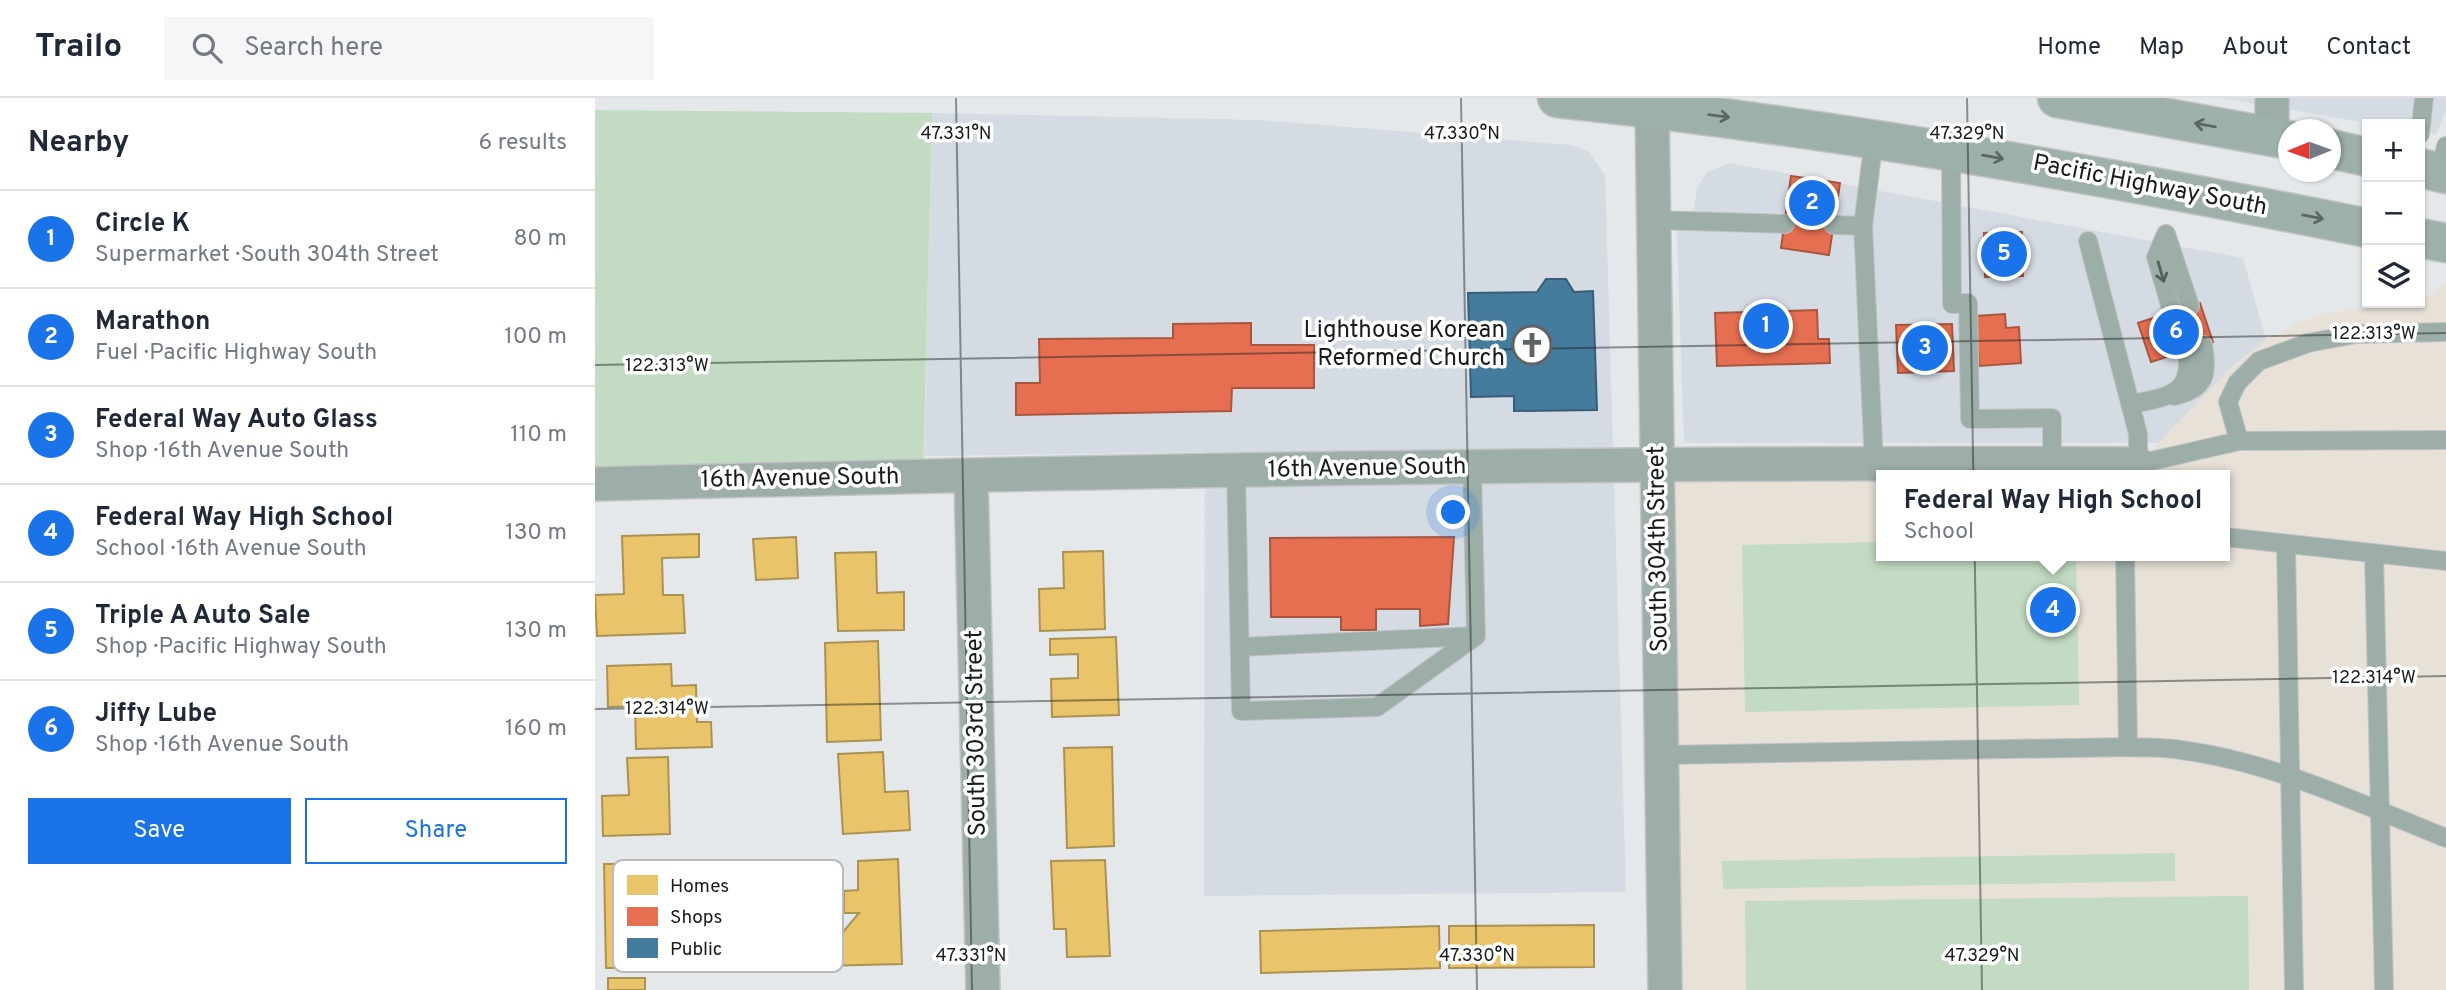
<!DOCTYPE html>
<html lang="en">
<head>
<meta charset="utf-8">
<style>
	body { margin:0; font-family:Overpass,sans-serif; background:#f6f6f7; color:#1f2937 }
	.controls { position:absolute; right:21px; top:21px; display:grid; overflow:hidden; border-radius:0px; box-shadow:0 2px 5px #0004 }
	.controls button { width:63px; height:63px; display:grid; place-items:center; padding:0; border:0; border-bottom:2px solid #e0e1e3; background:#fff; color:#1f2937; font:35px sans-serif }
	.compass { position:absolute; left:1683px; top:21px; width:63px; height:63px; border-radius:50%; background:#fff; box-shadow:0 2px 5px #0004; rotate:269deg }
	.you { position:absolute; left:859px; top:415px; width:24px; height:24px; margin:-18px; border:5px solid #fff; border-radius:50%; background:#1a73e8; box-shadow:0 0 0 10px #1a73e833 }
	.badge { display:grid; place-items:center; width:46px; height:46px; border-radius:50%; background:#1a73e8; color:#fff; font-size:23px; font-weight:700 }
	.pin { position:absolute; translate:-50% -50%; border:4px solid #fff; box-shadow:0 2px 7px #0006 }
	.popup { position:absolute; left:1281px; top:372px; width:354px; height:91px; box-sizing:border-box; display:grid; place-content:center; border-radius:0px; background:#fff; filter:drop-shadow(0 2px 5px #0005); font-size:23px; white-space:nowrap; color:#747a83 }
	.popup b { font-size:26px; color:#1f2937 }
	.popup::after { content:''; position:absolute; left:50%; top:100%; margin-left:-14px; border:14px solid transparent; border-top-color:#fff }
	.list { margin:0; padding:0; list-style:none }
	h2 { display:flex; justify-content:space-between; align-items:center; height:91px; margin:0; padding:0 28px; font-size:30px }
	h2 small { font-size:23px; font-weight:400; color:#747a83 }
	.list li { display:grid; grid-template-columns:46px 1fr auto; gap:21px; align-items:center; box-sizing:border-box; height:98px; padding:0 28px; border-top:2px solid #e0e1e3 }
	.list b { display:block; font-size:26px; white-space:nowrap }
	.list p { margin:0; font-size:23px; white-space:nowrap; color:#747a83 }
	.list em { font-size:23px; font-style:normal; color:#747a83 }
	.actions { display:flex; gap:14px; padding:21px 28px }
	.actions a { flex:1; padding:16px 0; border:2px solid #1a73e8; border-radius:0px; text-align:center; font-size:24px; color:#1a73e8 }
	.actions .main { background:#1a73e8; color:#fff }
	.icon { flex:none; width:38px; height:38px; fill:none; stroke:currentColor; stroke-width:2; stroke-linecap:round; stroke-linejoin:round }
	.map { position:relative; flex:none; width:1851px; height:892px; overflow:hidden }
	header { display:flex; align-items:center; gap:42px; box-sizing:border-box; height:98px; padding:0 35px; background:#fff; border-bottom:2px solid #e0e1e3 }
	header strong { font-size:33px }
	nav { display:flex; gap:38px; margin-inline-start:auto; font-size:24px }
	.search { width:490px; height:63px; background:#f6f6f7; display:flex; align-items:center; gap:18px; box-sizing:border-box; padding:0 24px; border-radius:0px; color:#747a83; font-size:26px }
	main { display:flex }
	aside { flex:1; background:#fff }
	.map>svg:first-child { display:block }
	.built { fill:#d4dbe2 }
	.education { fill:#e7e1d7; fill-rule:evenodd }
	.green { fill:#c2dbc2 }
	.homes { fill:#e9c46a; stroke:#ab9253; stroke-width:2 }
	.shops { fill:#e76f51; stroke:#a95641; stroke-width:2 }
	.public { fill:#457b9d; stroke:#385e77; stroke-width:2 }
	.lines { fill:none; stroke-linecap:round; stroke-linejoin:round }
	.lane-casing { stroke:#c1c3c4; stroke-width:20 }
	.street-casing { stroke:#c1c3c4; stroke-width:36 }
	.primary-casing { stroke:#c1c3c4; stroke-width:41 }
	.lane { stroke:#9daea9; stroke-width:18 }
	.street { stroke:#9daea9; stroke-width:33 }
	.primary { stroke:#9eb0aa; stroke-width:38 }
	.oneway { stroke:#5c6664 }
	.oneway2 { stroke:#545e5c }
	.ticks { fill:none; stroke:#191c1d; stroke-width:2; stroke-opacity:0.45 }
	.labels { text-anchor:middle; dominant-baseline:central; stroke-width:7; stroke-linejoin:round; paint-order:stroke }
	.street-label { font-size:24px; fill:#191c1d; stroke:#fff }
	.poi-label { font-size:24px; fill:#191c1d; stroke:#fff; text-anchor:end }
	.key { fill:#fff; stroke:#babbbb; stroke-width:2 }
	.key-label { font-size:19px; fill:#191c1d }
	.ticks-label { font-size:18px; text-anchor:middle; fill:#191c1d; stroke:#fff; stroke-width:7; stroke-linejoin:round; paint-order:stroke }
</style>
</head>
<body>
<header>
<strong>Trailo</strong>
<div class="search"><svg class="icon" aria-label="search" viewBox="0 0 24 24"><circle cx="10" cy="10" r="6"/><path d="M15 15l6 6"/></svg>Search here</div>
<nav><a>Home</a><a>Map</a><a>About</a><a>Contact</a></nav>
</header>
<main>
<aside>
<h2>Nearby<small>6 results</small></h2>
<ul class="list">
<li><span class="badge">1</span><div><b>Circle K</b><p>Supermarket · South 304th Street</p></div><em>80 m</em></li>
<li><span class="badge">2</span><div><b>Marathon</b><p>Fuel · Pacific Highway South</p></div><em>100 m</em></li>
<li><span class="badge">3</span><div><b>Federal Way Auto Glass</b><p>Shop · 16th Avenue South</p></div><em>110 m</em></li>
<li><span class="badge">4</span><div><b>Federal Way High School</b><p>School · 16th Avenue South</p></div><em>130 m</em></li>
<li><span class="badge">5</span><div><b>Triple A Auto Sale</b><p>Shop · Pacific Highway South</p></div><em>130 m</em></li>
<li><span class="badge">6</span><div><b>Jiffy Lube</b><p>Shop · 16th Avenue South</p></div><em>160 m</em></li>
</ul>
<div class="actions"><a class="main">Save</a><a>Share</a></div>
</aside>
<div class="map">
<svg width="1851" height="892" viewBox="0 0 1851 892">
	<rect width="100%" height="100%" fill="#e5e8ea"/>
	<path class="built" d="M1627,0H1851V12L1841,37L1825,34V26H1778Z
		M337,15L666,22L976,47L994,54L1010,77L1031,794L609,798L610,354L329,358Z
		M1135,65L1648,160L1671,242L1638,268L1564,345H1089L1081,115L1099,112L1102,90L1112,74Z"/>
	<path class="education" d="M1851,185V892H1070L1063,366H1543L1638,268L1671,242L1698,227L1734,215L1777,209L1823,206ZM1286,377H1630V458H1286Z"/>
	<path class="green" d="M0,12L337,15L328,378L0,386Z
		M1286,444V458H1481L1484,607L1150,614L1147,447Z
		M1580,755V783L1128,791L1127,763Z
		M1653,798L1654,892H1151L1150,803Z"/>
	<path class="homes" d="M104,436V459L67,460L68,497H88L90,535L2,538L0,497L29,496L27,438Z
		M201,439L203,480L161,482L158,441Z
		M508,453L510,531L445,533L444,491L469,490L468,454Z
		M281,454L282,495L309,494V532L243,533L240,455Z
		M521,539L524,617L457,619L456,581L483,580V556L455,557V541Z
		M283,543L286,642L232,644L230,545Z
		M76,566L77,588L101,587L102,624H116L117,649L41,651L40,608L13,609L12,568Z
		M517,649L519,748L472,750L469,650Z
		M288,654L290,694L313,693L315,732L248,736L243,656Z
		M73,659L75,736L8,738L7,698L34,697L32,660Z
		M303,761L307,866L224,868V839H244L264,815H249V793L263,792V763Z
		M510,762L515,858L472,859L471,831H459L456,763Z
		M98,765V800H63V819H47V870H11L9,766Z
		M999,827V869L854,870V828Z
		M844,828L845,870L666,875L665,833Z
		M13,880H50V892H13Z"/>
	<path class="shops" d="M1196,78L1245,85L1234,157L1186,150Z
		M1427,134L1428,178L1390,179L1389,135Z
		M1605,205L1618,244L1556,264L1543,225Z
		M1222,212L1223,241H1234L1235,265L1122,268L1120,215Z
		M1410,216L1411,230L1424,229L1426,265L1384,268L1381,218Z
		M656,225V247H719V290H637L636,313L421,317V285H445L444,241L578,240V226Z
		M1357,226L1359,273L1303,275L1301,227Z
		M859,439L853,526L825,528V511H781V532H746V519H676L675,440Z"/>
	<path class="public" d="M951,181H971L979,194L998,193L1002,312L919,313V298L876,299L873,195L942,194Z"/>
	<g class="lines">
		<g class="lane-casing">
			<path id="lane" d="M1825,36L1829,0
				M1356,52L1357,206L1373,205L1375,321L1457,320V366
				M1845,74L1851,48
				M1059,122L1190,126
				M1239,127L1268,128L1279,41
				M1268,128L1279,366
				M1571,136L1561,159L1577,214
				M1571,136L1595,208
				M1493,143L1543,336V366L1644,343L1851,342
				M1579,298C1611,291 1613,276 1608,247
				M1536,306C1572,299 1599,297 1592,252
				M1644,343L1633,304L1642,285L1664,263L1713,245L1761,236L1851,234
				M641,373L646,613L782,609L881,538L877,370
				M1630,439L1851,463
				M1691,446L1699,892
				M1779,455L1789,892
				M645,549L881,538
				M1533,649C1550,650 1569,649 1586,652C1678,664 1766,706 1851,740
				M1066,657L1533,649L1530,458"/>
		</g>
		<g class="street-casing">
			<path id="street" d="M1057,10L1070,892
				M1677,39V0
				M376,378L388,892
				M0,386C514,373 1029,363 1543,366"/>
		</g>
		<g class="primary-casing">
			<path id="primary" d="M962,0C1234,29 1503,76 1772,130
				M1462,0L1694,42
				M1736,51L1772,59
				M1825,70L1851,76
				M1825,140L1851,145"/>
		</g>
		<use href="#lane" class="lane"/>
		<use href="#street" class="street"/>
		<use href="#primary" class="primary"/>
	</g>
	<defs><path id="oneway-shaft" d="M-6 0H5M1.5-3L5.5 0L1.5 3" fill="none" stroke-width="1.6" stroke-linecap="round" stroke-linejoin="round" transform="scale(1.75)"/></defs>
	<g class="oneway">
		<use href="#oneway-shaft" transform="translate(1124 18) rotate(8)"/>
		<use href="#oneway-shaft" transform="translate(1610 27) rotate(-170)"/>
		<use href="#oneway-shaft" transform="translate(1398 59) rotate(10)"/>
		<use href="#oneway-shaft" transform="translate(1718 119) rotate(11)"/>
	</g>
	<use class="oneway2" href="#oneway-shaft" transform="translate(1566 174) rotate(74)"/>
	<path class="ticks" d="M361,0L377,892M866,0L882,892M1372,0L1387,892M0,267L1851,235M0,611L1851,578"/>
	<defs>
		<g id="church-ring" transform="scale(2.0125)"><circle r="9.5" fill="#fff" stroke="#606365" stroke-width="1.5"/><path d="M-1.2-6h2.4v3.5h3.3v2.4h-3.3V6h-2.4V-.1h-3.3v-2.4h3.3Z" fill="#606365"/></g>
	</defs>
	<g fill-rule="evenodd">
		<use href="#church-ring" x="937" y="247"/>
	</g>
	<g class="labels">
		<g class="street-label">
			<text transform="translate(1555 88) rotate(11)">Pacific Highway South</text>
			<text transform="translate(772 371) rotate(-1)">16th Avenue South</text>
			<text transform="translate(205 381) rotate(-1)">16th Avenue South</text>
			<text transform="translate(1064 451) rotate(-91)">South 304th Street</text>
			<text transform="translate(382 635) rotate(-91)">South 303rd Street</text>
		</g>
		<g class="poi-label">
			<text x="910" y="233">Lighthouse Korean<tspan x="910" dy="28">Reformed Church</tspan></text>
		</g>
	</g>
	<rect x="18" y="762" width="230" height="112" rx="10" class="key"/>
	<rect x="32" y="777" width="31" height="20" fill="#e9c46a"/>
	<rect x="32" y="809" width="31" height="19" fill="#e76f51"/>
	<rect x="32" y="840" width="31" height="20" fill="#457b9d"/>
	<g class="key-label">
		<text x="75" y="794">Homes</text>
		<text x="75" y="825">Shops</text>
		<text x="75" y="857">Public</text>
	</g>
	<g class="ticks-label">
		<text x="361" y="41">47.331°N</text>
		<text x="867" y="41">47.330°N</text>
		<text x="1372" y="41">47.329°N</text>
		<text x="1779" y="241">122.313°W</text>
		<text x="72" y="273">122.313°W</text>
		<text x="1779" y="585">122.314°W</text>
		<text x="72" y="616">122.314°W</text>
		<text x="376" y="863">47.331°N</text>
		<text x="882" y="863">47.330°N</text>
		<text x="1387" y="863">47.329°N</text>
	</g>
</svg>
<div class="controls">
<button>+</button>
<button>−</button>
<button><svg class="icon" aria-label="layers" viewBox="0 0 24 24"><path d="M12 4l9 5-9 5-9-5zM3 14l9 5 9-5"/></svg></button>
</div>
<svg class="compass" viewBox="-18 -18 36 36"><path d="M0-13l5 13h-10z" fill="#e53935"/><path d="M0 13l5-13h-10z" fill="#747a83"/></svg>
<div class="you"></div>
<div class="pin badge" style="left:1171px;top:228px">1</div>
<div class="pin badge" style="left:1217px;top:105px">2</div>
<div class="pin badge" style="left:1330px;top:250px">3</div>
<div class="pin badge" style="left:1458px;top:512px">4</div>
<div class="popup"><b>Federal Way High School</b>School</div>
<div class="pin badge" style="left:1409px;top:156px">5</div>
<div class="pin badge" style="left:1581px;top:234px">6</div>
</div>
</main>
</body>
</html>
